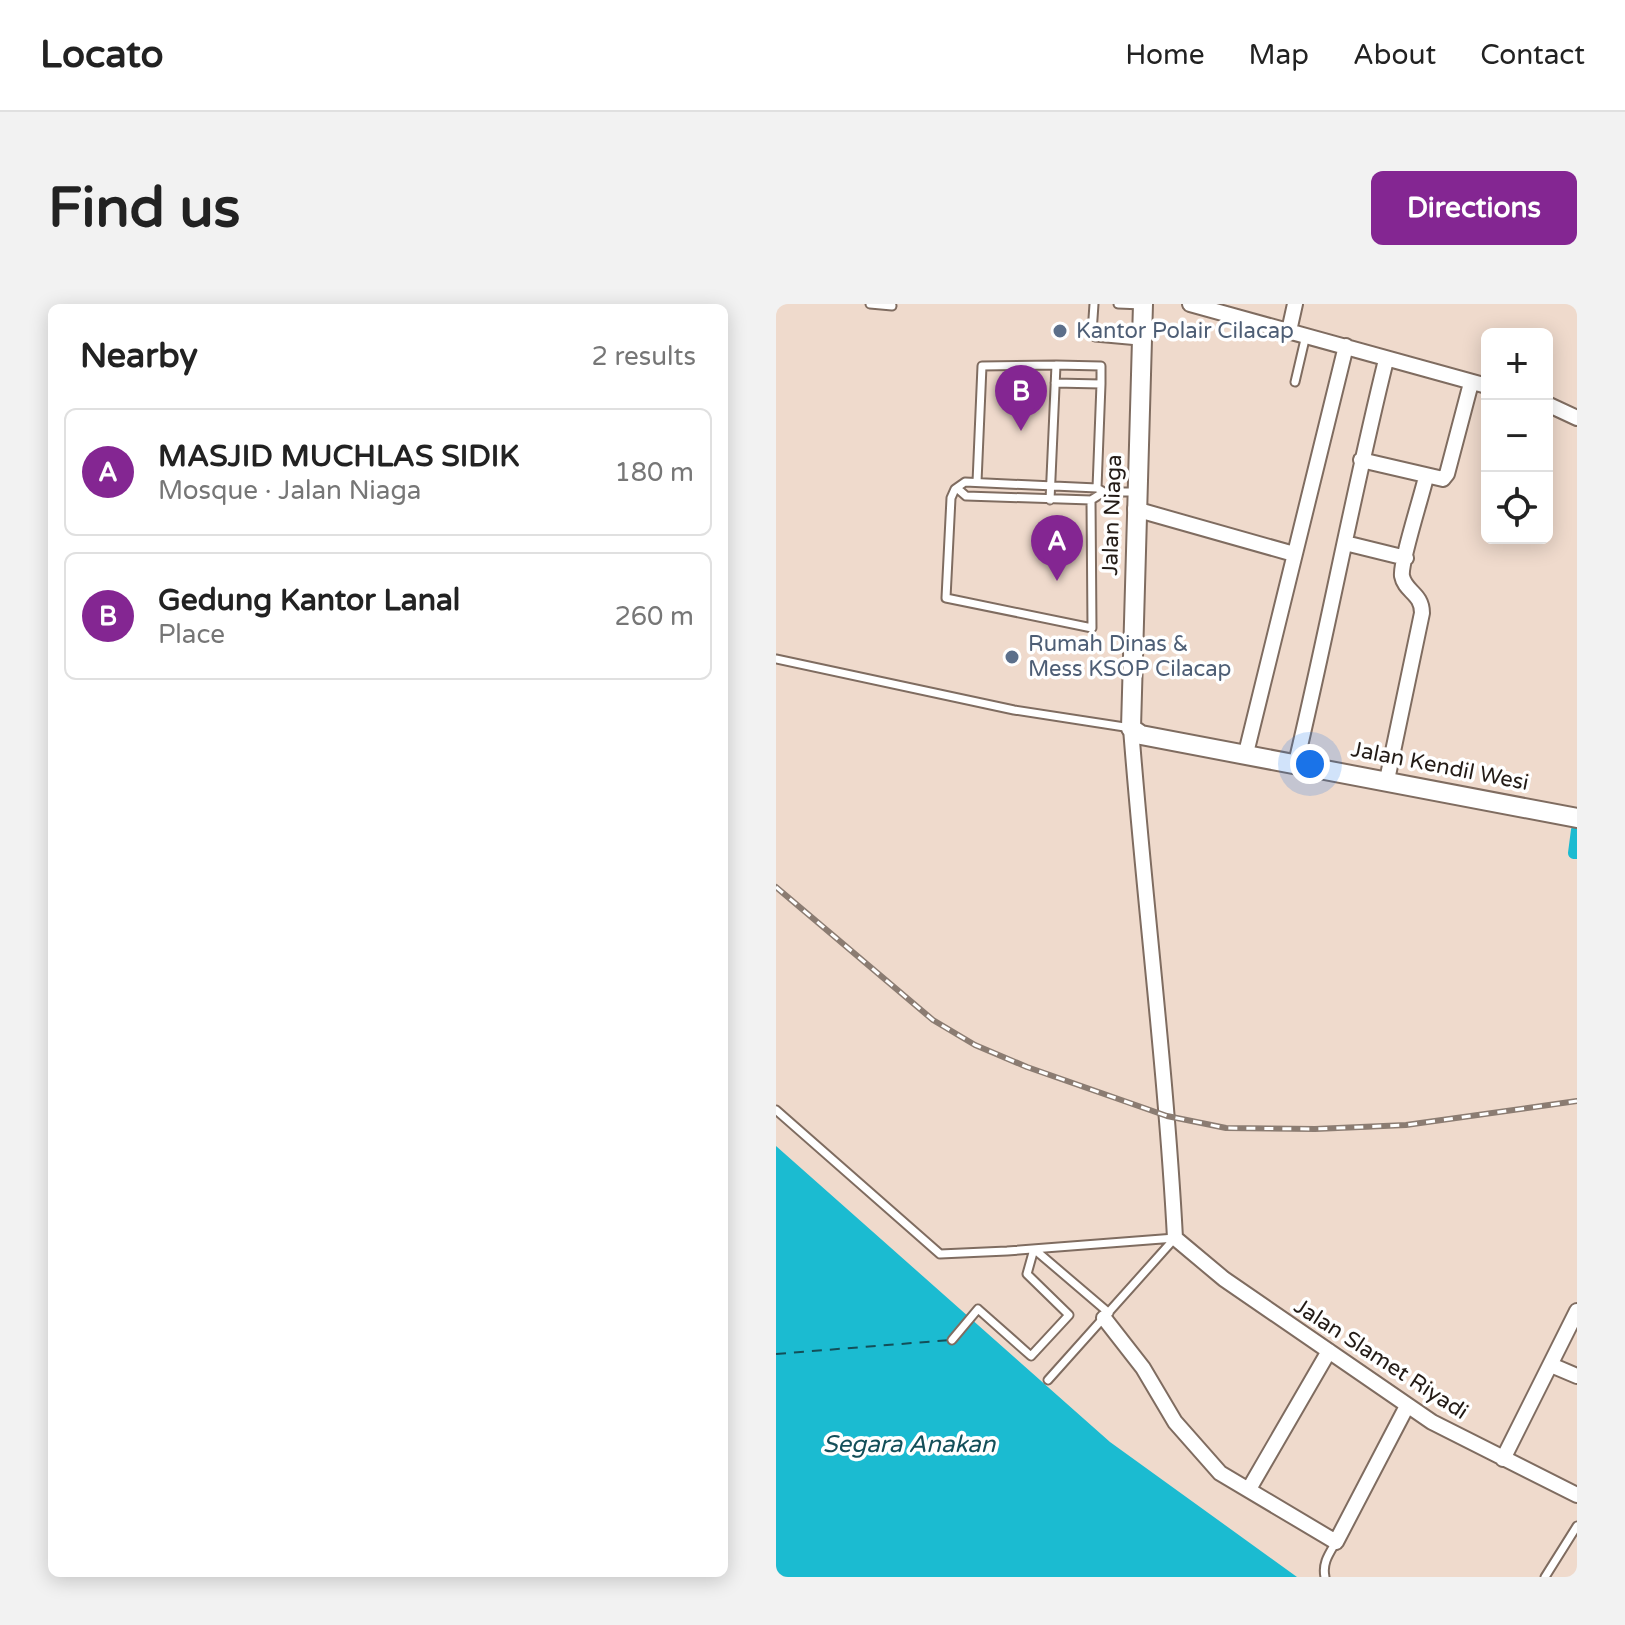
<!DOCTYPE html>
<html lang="en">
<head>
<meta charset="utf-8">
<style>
	body { margin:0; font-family:"Varela Round",sans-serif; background:#f2f2f2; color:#222 }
	.controls { position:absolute; right:24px; top:24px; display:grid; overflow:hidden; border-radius:12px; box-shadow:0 4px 20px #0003 }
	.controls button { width:72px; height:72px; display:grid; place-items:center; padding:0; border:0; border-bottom:2px solid #e0e0e0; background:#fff; color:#222; font:40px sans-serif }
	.you { position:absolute; left:534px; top:460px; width:28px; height:28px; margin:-20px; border:6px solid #fff; border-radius:50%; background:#1a73e8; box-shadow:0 0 0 12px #1a73e833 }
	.badge { display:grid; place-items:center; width:52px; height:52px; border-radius:50%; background:#842692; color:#fff; font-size:26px; font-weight:700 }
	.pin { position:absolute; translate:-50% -66px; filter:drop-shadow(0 2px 4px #0008) }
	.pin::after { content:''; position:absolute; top:42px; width:28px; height:24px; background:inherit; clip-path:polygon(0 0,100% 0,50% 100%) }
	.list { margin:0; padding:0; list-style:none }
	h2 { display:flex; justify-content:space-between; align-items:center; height:104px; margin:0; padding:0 32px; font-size:34px }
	h2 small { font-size:26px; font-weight:400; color:#767676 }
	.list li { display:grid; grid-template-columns:52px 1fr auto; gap:24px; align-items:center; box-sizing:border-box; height:128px; margin:0 16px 16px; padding:0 16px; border:2px solid #e0e0e0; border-radius:12px }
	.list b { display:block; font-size:30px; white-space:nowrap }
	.list p { margin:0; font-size:26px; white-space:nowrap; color:#767676 }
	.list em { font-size:26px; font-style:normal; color:#767676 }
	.icon { flex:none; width:44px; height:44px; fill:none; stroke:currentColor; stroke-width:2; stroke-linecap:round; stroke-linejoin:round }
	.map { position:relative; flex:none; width:801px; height:1273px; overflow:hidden; border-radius:12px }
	header { display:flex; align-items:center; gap:48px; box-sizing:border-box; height:112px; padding:0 40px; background:#fff; border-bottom:2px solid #e0e0e0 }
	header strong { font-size:38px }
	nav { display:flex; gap:44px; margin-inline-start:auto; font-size:28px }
	.intro { display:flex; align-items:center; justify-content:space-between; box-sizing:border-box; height:192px; padding:0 48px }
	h1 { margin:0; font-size:56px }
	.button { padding:20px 36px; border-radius:12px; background:#842692; color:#fff; font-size:28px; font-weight:700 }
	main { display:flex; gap:48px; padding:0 48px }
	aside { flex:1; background:#fff; border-radius:12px; box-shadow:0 4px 20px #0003 }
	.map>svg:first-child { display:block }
	.water { fill:#1bbbd1 }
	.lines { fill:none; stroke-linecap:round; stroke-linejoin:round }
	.canal { stroke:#1bbbd1; stroke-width:12 }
	.ferry { stroke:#134f59; stroke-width:2; stroke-dasharray:10 8; stroke-linecap:butt }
	.lane-casing { stroke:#7f6c60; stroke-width:11 }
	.street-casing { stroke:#7f6c60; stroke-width:18 }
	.secondary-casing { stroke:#7f6c60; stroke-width:22 }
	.lane { stroke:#fff; stroke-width:7 }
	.street { stroke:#fff; stroke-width:14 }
	.secondary { stroke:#fff; stroke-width:18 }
	.rail-casing { stroke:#8b7c72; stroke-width:6 }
	.rail { stroke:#fff; stroke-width:3; stroke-dasharray:9; stroke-linecap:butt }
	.service-dot { fill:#5c6f8a; stroke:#fff; stroke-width:3 }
	.labels { text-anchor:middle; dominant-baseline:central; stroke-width:7; stroke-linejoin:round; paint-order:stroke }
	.service-label { font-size:22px; fill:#4e5e75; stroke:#fff; text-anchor:start }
	.street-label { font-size:22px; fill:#231b16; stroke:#fff }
	.water-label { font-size:24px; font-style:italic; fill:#134f59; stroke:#fff }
</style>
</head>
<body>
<header>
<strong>Locato</strong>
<nav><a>Home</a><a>Map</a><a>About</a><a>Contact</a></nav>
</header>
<div class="intro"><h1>Find us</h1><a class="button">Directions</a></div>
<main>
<aside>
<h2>Nearby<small>2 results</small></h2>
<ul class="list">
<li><span class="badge">A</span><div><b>MASJID MUCHLAS SIDIK</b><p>Mosque · Jalan Niaga</p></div><em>180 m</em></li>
<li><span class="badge">B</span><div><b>Gedung Kantor Lanal</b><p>Place</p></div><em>260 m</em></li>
</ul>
</aside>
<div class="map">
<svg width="801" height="1273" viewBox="0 0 801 1273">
	<rect width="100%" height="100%" fill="#efdacc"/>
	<path class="water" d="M0,842L334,1138L521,1273H0Z"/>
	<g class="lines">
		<path class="canal" d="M801,526L798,549H801"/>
		<path class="ferry" d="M0,1050L174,1036"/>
		<g class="lane-casing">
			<path id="lane" d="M94,0L116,2
				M318,0L316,29L319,33L363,37
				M342,0L367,1
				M280,61L325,62V80
				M519,78L530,31
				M279,79L325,80L321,184
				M201,178L206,62L280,61L274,196
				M182,185L190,192L315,196L328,188
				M315,196L316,324L170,294L175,194L179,185L189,178L321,184L328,188H360
				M0,355L238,406L355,424
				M0,806L164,950L231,947L399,934
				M176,1036L202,1005L255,1052L293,1011L251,970L258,945L333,1009
				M272,1076L399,934
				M549,1273C546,1259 553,1250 560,1238
				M769,1273L801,1222"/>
		</g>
		<g class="street-casing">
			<path id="street" d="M414,0L711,82
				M513,27L519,0
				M771,100L801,114
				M585,156L667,175L671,170L695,79
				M359,205L518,250
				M569,239L630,254
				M355,424C368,594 390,764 399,934L448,975L656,1118L801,1191
				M470,449L570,42
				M520,459C552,325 577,189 610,56
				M611,476L646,309C646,289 629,288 626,272C624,259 646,191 650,173
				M328,1014L367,1064L399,1118L444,1169L560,1238L631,1102
				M775,1061L801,1072
				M727,1155L801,1007
				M473,1185L553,1047"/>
		</g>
		<g class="secondary-casing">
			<path id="secondary" d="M367,0L355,424L365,431L801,514"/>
		</g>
		<use href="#lane" class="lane"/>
		<use href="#street" class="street"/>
		<use href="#secondary" class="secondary"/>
		<g class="rail-casing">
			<path id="rail" d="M0,583L157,716L199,741L251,763L391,812L450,824L539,825L630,821L801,797"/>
		</g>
		<use href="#rail" class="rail"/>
	</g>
	<g class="service-dot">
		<circle cx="284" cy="27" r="8"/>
		<circle cx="236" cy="353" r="8"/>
	</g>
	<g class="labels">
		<g class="service-label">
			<text x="300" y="27">Kantor Polair Cilacap</text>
			<text x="252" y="340">Rumah Dinas &amp;<tspan x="252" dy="25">Mess KSOP Cilacap</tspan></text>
		</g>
		<g class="street-label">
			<text transform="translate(336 211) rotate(-88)">Jalan Niaga</text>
			<text transform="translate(664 462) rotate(11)">Jalan Kendil Wesi</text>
			<text transform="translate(605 1055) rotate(33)">Jalan Slamet Riyadi</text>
		</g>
		<g class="water-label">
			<text x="133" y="1140">Segara Anakan</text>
		</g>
	</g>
</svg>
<div class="controls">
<button>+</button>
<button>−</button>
<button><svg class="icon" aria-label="locate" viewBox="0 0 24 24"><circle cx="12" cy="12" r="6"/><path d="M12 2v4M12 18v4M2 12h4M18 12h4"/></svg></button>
</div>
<div class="you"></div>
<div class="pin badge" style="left:281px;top:277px">A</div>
<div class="pin badge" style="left:245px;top:127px">B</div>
</div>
</main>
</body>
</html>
